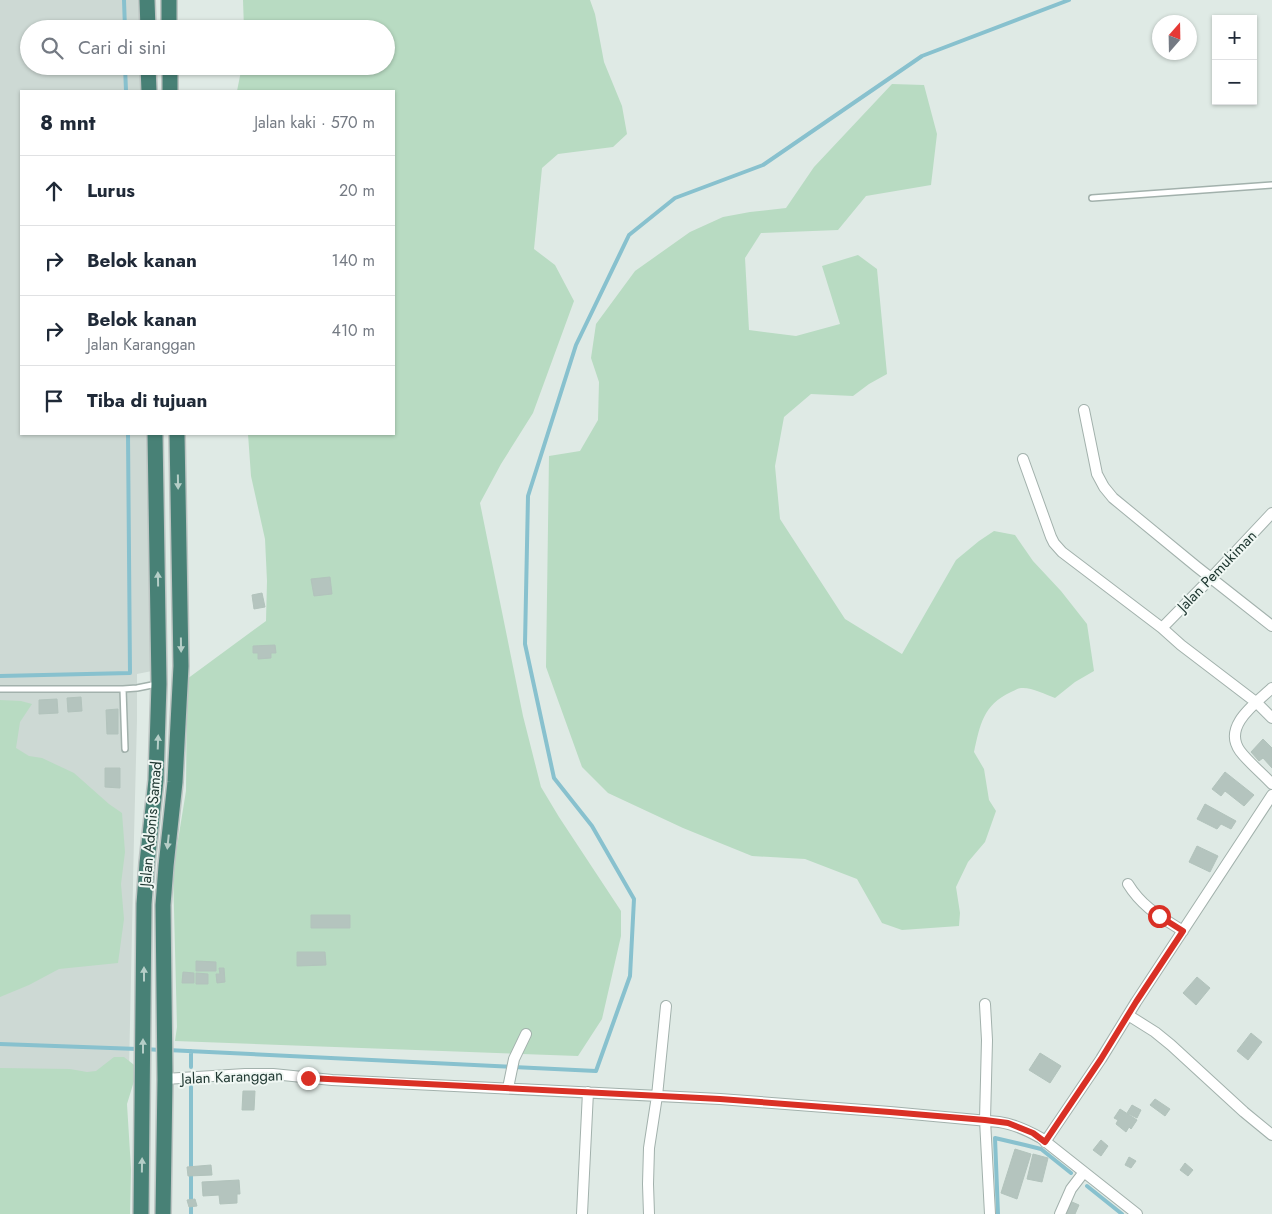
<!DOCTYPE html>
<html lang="id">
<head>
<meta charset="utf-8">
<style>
	body { margin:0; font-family:Jost,sans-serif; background:#f6f6f7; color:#1f2937 }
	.controls { position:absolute; right:15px; top:15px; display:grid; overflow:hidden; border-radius:0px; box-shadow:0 1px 4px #0004 }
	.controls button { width:45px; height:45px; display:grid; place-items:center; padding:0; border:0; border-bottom:1px solid #e0e1e3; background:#fff; color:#1f2937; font:25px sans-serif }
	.compass { position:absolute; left:1152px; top:15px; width:45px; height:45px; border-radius:50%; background:#fff; box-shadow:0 1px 4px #0004; rotate:20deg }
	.stop { position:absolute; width:15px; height:15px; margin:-11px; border:4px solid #d93025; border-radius:50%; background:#fff }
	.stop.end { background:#d93025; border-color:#fff; box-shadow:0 1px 5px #0008 }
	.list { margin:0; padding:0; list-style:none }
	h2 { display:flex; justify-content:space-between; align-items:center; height:65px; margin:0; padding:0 20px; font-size:21px }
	h2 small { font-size:16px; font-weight:400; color:#747a83 }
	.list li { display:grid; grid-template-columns:32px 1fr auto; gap:15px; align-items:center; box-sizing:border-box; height:70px; padding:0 20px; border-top:1px solid #e0e1e3 }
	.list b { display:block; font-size:19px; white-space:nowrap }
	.list p { margin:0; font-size:16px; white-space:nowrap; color:#747a83 }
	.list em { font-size:16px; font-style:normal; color:#747a83 }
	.icon { flex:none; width:28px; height:28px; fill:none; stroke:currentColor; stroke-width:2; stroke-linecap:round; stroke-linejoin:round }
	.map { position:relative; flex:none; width:1272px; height:1214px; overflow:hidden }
	.search { position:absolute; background:#fff; box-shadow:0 1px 4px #0004; left:20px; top:20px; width:375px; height:55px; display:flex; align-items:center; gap:12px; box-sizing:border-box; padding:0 18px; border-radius:28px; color:#747a83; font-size:19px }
	.panel { position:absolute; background:#fff; box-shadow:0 1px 4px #0004; left:20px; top:90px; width:375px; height:345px; border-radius:0px }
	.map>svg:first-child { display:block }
	.built { fill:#cdd9d4 }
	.green { fill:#b8dbc2 }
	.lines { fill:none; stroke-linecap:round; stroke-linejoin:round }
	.stream { stroke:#88c1ce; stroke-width:4 }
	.building { fill:#b4c4be; stroke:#b2c3bc }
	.service-casing { stroke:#a2b1ac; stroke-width:8 }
	.minor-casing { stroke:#a2b1ac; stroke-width:12 }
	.trunk-casing { stroke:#bcc4c2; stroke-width:18 }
	.service { stroke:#fff; stroke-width:5 }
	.minor { stroke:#fff; stroke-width:10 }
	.trunk { stroke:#488176; stroke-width:15 }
	.oneway { fill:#b5cec7 }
	.route { stroke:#d93025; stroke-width:6 }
	.labels { text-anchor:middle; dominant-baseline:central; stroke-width:4; stroke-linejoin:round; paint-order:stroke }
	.street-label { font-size:15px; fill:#213933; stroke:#eff7f3 }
</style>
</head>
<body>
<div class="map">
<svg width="1272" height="1214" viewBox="0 0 1272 1214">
	<rect width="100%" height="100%" fill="#dfeae5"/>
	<path class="built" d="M0,0H140L141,29H29V66H141L142,91H21V434H150L152,671L137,674V720L134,837L129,1070L0,1214Z"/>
	<path class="green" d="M243,0H590L595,14L604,62L622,106L627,134L613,147L558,154L542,168L534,249L555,265L574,301L533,413L501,464L480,503L523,716L541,787L559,817L621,911V936L602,1019L578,1056L175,1041L177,1027L173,871L186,791L187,679L266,621L267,581L265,539L251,476L248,434H394V91H237L242,66H386V29H244Z
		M892,84L924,85L937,134L931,185L866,196L838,230L761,233L745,258L749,330L796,336L840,324L822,266L858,255L877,269L887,374L869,384L853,396L811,394L784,417L775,466L780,519L845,619L902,654L956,560L979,541L994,531L1015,535L1033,561L1061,591L1087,624L1094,671L1075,682L1055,698C1045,694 1031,687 1021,688C1018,688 1014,691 1011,692C983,705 980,725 974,752L984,769L989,800L996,811L985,842L968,862L956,887L960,913L959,926L902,930L882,923L857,879L805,859L752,856L683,828L608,793L582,767L546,667L549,456L580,451L598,420L599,382L591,358L596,324L635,271L690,232L723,217L750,212L786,208L814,167Z
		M0,700L21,701L32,704L20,722L16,748L29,756L42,758L74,773L109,804L122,813L125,852L121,884L124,919L118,963L59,969L29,985L0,997Z
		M114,1057H124L138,1068L127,1104L131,1169L130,1214H0V1068L70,1069L87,1072L96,1071Z"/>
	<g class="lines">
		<path class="stream" d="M124,0L125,29
			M125,66L126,91
			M0,676L130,673L128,434
			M0,1044L138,1049
			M145,1049L160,1050
			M167,1050L596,1071L630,976L634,899L592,826L554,778L525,644L528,496L576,345L629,235L675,198L763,165L922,56L1069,0
			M191,1067V1051
			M191,1087V1214
			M1087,1186L1122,1214
			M998,1214L995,1138L1025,1145L1041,1149L1071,1173"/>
	</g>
	<path class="building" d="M330,577L332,594L314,596L311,579Z
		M262,593L265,607L254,609L252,595Z
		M275,645L276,653H271V658L258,659V653H253V646Z
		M81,697L82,711L68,712L67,698Z
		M57,699L58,713L39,714V700Z
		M118,709V734H107L106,710Z
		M1263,739L1272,748V768L1263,758L1259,761L1251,752Z
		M105,768H120V788L105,787Z
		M1225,772L1254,795L1244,806L1225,791L1221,796L1212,789Z
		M1205,804L1236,821L1231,829L1221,824L1217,829L1197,819Z
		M1197,846L1218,856L1210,872L1189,862Z
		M311,915H350V928H311Z
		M297,952H325L326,965L297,966Z
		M196,961L216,962V971H196Z
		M219,968H224L225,982L217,983L216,974H220Z
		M183,972L194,973V983H182Z
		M196,973L208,974V984H196Z
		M1197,977L1210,988L1196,1005L1183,993Z
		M1251,1033L1262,1042L1248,1060L1237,1051Z
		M1040,1053L1061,1066L1050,1083L1029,1070Z
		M243,1091H255L254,1110H242Z
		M1155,1099L1170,1109L1165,1116L1150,1105Z
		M1132,1105L1141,1110L1137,1118L1127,1113Z
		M1120,1109L1137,1120L1131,1129L1129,1127L1126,1132L1116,1124L1118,1120L1114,1118Z
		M1101,1140L1108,1146L1101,1156L1093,1150Z
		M1015,1149L1031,1154L1017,1199L1001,1193Z
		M1033,1154L1048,1158L1042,1182L1027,1179Z
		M1129,1157L1136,1161L1131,1168L1125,1165Z
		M1185,1163L1193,1170L1188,1176L1180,1170Z
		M211,1165L212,1175L188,1176L187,1167Z
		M239,1180L240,1194H237V1203L220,1204L219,1195L203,1196L202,1182Z
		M195,1199L197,1206L189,1207L187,1200Z
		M1072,1202L1079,1205L1075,1214H1065Z"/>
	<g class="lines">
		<g class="service-casing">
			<path id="service" d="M1092,198L1272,185
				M0,689H123L137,688L157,684
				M123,689L125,749"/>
		</g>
		<g class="minor-casing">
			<path id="minor" d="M1084,410L1097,474L1104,487L1113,498L1197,567L1272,626
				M1023,459L1051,537L1054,543L1062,552L1162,628L1181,645L1257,703L1272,718
				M1162,628L1211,578L1272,513
				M1272,688C1256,703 1222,726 1240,751C1249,763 1262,773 1272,784
				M1128,884C1142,907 1161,917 1183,931
				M985,1004L987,1040L985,1120L990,1214
				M1128,1015L1155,1032L1171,1045L1244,1112L1272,1135
				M165,1079L245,1074H273L332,1080L720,1099L890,1112L999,1122C1014,1124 1027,1130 1041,1138L1137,1214
				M508,1088L514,1059L526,1034
				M1045,1142L1101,1059L1136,1002L1272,795
				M582,1214L588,1092
				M649,1214L648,1184L649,1148L657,1096L666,1006
				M1060,1214L1071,1189L1084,1172"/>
		</g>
		<g class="trunk-casing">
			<path id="trunk" d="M147,0L148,29
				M169,0V29
				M148,66L149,91
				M170,66V91
				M141,1214L144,904L147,863L156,780L159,684L155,434
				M163,1214L165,1079L163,905L166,866L175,782L181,666L177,434"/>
		</g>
		<use href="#service" class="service"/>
		<use href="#minor" class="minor"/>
		<use href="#trunk" class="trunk"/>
	</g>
	<defs><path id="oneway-solid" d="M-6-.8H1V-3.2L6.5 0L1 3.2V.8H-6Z" transform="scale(1.25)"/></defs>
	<g class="oneway">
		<use href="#oneway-solid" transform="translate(178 482) rotate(89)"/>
		<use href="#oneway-solid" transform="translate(158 579) rotate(-91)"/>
		<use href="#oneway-solid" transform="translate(181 645) rotate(89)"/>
		<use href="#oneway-solid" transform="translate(158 742) rotate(-88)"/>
		<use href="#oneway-solid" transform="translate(168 842) rotate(96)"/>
		<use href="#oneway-solid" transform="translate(144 974) rotate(-90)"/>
		<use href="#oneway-solid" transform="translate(143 1046) rotate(-90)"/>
		<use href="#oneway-solid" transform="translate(142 1165) rotate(-89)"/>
	</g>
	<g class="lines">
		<path class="route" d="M308,1078L720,1099L890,1112L985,1120L1008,1123L1033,1133L1045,1142L1101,1059L1136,1002L1183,931L1159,916"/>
	</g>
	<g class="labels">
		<g class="street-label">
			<text transform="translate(1217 571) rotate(-46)">Jalan Pemukiman</text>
			<text transform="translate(151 824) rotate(-85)">Jalan Adonis Samad</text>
			<text transform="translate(232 1077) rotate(-2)">Jalan Karanggan</text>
		</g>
	</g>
</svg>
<div class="controls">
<button>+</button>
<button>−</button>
</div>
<svg class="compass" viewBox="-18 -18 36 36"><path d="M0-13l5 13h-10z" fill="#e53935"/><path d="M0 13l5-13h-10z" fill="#747a83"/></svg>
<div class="stop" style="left:1159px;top:916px"></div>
<div class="stop end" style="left:308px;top:1078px"></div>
<div class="search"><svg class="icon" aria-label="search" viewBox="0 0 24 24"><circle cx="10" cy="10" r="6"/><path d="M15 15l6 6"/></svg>Cari di sini</div>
<section class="panel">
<h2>8 mnt<small>Jalan kaki · 570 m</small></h2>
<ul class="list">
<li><svg class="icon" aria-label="ahead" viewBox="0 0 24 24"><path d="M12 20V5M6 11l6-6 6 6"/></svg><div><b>Lurus</b></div><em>20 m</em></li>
<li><svg class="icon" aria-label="right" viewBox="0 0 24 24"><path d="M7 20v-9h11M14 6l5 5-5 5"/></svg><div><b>Belok kanan</b></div><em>140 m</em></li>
<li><svg class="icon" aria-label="right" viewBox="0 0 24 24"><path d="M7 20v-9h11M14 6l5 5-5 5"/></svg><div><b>Belok kanan</b><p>Jalan Karanggan</p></div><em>410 m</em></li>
<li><svg class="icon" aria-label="arrive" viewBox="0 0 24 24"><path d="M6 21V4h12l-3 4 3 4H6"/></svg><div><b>Tiba di tujuan</b></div></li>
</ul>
</section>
</div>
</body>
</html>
